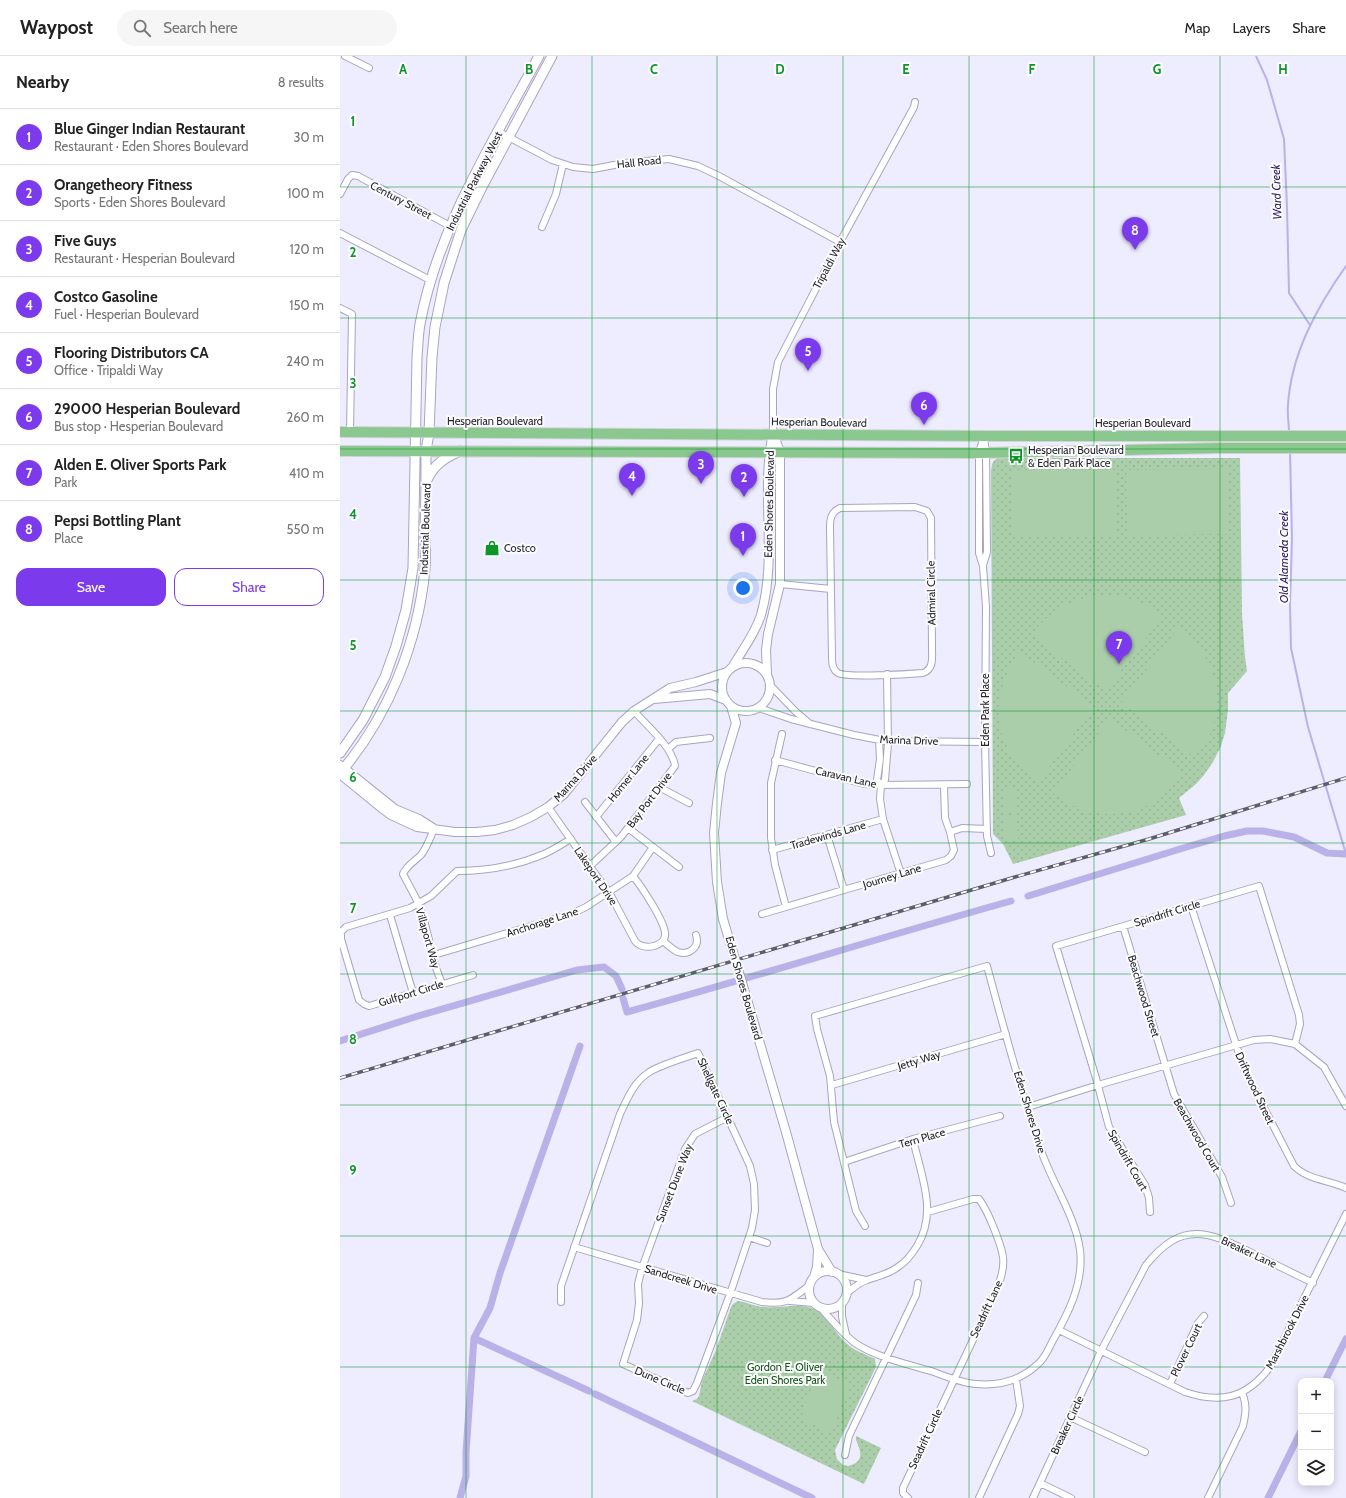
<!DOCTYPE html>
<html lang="en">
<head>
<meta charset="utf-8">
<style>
	body { margin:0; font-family:Cabin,sans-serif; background:#f6f6f6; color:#222 }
	.controls { position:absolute; right:12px; bottom:12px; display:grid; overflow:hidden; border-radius:8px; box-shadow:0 2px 10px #0003 }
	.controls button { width:36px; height:36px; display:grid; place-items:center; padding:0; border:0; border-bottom:1px solid #e0e0e0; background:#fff; color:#222; font:20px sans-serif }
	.you { position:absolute; left:403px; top:532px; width:14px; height:14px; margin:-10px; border:3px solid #fff; border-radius:50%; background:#1a73e8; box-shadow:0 0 0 6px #1a73e833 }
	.badge { display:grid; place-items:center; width:26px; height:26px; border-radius:50%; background:#7c3aed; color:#fff; font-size:13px; font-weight:700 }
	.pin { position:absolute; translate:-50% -33px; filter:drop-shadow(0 1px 2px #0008) }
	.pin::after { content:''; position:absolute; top:21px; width:14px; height:12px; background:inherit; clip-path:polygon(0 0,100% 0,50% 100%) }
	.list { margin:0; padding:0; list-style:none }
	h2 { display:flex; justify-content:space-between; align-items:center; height:52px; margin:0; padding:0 16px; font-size:17px }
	h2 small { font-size:13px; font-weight:400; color:#767676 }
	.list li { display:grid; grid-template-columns:26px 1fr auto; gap:12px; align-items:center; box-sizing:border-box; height:56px; padding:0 16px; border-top:1px solid #e0e0e0 }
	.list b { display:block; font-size:15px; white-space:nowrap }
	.list p { margin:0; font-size:13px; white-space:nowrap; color:#767676 }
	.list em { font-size:13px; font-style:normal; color:#767676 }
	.actions { display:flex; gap:8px; padding:12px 16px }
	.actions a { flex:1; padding:9px 0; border:1px solid #7c3aed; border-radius:12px; text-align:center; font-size:14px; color:#7c3aed }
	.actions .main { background:#7c3aed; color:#fff }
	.icon { flex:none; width:22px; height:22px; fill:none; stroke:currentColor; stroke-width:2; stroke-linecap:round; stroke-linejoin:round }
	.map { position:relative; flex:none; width:1006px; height:1442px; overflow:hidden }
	header { display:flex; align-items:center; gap:24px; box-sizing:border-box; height:56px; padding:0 20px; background:#fff; border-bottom:1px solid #e0e0e0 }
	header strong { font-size:19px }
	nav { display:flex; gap:22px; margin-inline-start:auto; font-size:14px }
	.search { width:280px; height:36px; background:#f6f6f6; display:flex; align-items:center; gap:10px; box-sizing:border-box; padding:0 14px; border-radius:22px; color:#767676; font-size:15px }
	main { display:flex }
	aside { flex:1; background:#fff }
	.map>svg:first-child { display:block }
	.grass { fill:url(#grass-dots) }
	.garden { fill:#aaceaa }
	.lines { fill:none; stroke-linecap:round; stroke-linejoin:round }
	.stream { stroke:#bab1e9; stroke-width:2 }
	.canal { stroke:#bab1e9; stroke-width:7 }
	.minor-casing { stroke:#a8a4c2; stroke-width:8 }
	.tertiary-casing { stroke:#a8a4c2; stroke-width:10 }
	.secondary-casing { stroke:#a8a4c2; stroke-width:11 }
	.primary-casing { stroke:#d4d3d6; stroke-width:12 }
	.minor { stroke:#fff; stroke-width:6 }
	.tertiary { stroke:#fff; stroke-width:8 }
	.secondary { stroke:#fff; stroke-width:9 }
	.primary { stroke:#8ac88f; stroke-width:10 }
	.rail-casing { stroke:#5f5d6b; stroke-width:3.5 }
	.rail { stroke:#fcfcfc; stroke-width:2; stroke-dasharray:6; stroke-linecap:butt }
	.tertiary-bridge-casing { stroke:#a8a4c2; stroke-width:10; stroke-linecap:butt }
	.tertiary-bridge { stroke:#fff; stroke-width:8 }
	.grid { fill:none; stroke:#0d9529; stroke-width:1; stroke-opacity:0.55 }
	.labels { text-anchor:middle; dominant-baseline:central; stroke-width:4; stroke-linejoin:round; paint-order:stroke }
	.street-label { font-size:11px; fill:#272531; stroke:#fcfcfc }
	.poi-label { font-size:11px; fill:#272531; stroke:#fcfcfc; text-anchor:start }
	.park-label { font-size:11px; fill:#105219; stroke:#fcfcfc }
	.water-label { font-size:12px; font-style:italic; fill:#332162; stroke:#fcfcfc }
	.grid-label { font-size:13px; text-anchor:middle; font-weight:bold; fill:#0d9529; stroke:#fcfcfc; stroke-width:4; stroke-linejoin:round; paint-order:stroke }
</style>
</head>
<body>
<header>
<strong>Waypost</strong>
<div class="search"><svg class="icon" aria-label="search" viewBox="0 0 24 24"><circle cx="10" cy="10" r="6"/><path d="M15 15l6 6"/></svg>Search here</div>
<nav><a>Map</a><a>Layers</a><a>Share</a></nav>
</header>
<main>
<aside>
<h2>Nearby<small>8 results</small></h2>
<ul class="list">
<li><span class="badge">1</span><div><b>Blue Ginger Indian Restaurant</b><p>Restaurant · Eden Shores Boulevard</p></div><em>30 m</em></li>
<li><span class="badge">2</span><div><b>Orangetheory Fitness</b><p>Sports · Eden Shores Boulevard</p></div><em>100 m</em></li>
<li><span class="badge">3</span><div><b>Five Guys</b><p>Restaurant · Hesperian Boulevard</p></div><em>120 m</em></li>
<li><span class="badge">4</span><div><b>Costco Gasoline</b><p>Fuel · Hesperian Boulevard</p></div><em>150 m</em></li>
<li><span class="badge">5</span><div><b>Flooring Distributors CA</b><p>Office · Tripaldi Way</p></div><em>240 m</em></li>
<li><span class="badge">6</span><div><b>29000 Hesperian Boulevard</b><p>Bus stop · Hesperian Boulevard</p></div><em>260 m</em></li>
<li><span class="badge">7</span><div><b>Alden E. Oliver Sports Park</b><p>Park</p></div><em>410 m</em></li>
<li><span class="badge">8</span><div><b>Pepsi Bottling Plant</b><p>Place</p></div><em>550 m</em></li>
</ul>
<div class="actions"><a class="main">Save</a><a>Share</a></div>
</aside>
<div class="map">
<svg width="1006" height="1442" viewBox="0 0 1006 1442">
	<defs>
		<pattern id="grass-dots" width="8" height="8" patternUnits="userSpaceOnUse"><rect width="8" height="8" fill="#aaceaa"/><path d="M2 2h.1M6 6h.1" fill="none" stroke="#92b193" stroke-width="1.8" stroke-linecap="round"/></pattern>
	</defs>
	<rect width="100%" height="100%" fill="#eeecff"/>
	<path class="grass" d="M659,402H900L902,558L905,601L907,615L888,637V654L885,677L881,690L873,706L864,719L856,728L839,742L846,759L673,808L663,788L653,778L651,415C652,408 652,404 659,402Z
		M398,1245C407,1246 415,1251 425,1251C441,1253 459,1246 474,1253C489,1260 494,1276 505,1286C514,1295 525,1298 535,1303L536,1311L495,1394L497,1403L503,1409L508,1410C525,1406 521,1395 516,1384V1380L541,1392L524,1428L352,1345L357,1343L359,1340L362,1325L376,1294L391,1251L393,1248Z"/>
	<path class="garden" d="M888,413L887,478L787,479L786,414Z
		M672,414H775V479L673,480Z
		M769,539C789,541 807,547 823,560L766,635L691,579C710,553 737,539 769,539Z
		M838,572C872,595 888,639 870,678C866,686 861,695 854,701L781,647Z
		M679,595L754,651L698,726C651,692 648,641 679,595Z
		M770,662L842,717C814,764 754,771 713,737Z
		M664,732H677V756H664Z
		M664,759H677L678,783H665Z
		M479,1314L511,1329L496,1360L498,1362L491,1377L460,1363L467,1347L465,1346Z"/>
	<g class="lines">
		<path class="stream" d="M916,0L927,24L944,83L947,151L949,237L970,269
			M949,377C949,368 947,358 948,349C951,298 977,251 1006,210
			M950,395L952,482L950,549L951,592L968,671L1006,798"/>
		<path class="canal" d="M688,840L840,793L884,780L907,775H923L954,781L987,797L1006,798
			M283,942L287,956C415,921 542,881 671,845
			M0,985L78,960L237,914L264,911L276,920L282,933
			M134,1282L249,1335
			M985,1325L1006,1283
			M255,1338L472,1442
			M120,1442L126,1420V1396L134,1282L150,1252L160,1217L240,990
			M928,1442L961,1375"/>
		<g class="minor-casing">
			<path id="minor" d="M5,0L29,12
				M159,76L212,104L233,111L253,113L285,107L329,103L358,110L379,120L500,186
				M0,138L8,123L12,119L18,120L110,170
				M202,171L216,138L223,108
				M0,177L90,224
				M0,252L12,258L10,376
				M433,377V333L438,306L500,186L574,51L575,46
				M644,380L639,397V497L643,510L646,551L645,686L647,780L651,797
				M575,451L587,455L591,462L592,592C592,602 594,613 583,617C570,618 507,622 498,617C493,614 492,609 492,603L490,471C490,463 491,456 500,452Z
				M643,509L647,496L646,396L644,382
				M440,528L491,533
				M547,618L548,688L545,724L541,729L540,743L543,763L561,818
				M431,630L455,655L470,668
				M419,652L451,663L514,679L545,685L645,686
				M442,678L431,727V782L435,809L446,851
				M539,684L540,703L537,724L541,729
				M328,693L336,686L370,682
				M435,704L524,728L541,729L627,728
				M319,731L349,747
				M245,746L276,786
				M208,751L256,819L269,836L295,885C303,896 327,890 325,877C324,864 301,830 293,820
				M256,761L319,683
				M288,772L339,811
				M94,773C90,782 87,791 81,799C75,805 66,810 63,818L79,848L84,864L96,912L102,928
				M610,776L622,772L647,773
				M487,779L504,834
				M432,794L543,763
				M250,810L281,781L335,710C332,690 307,670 294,655
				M851,850L904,1013L954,1110C968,1124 989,1124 1006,1132
				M422,858L606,804L611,800L614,794L610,776L605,762L604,729
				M50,859L73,937
				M783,870L834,1038L882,1121L891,1147
				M323,885C328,889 333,894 338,896C350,900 360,890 356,879
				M94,899L231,858L246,851L293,820L313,791
				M133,919L29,950L24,948L19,944L1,883V876L6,871L70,852L91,840L117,815C148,815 176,810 204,798C213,794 222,788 231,783
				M492,1029L666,978
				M688,1051L758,1029L914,984L930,983L955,988L984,1011L1006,1050
				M504,1106L573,1083L660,1060
				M810,1156L809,1142L805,1129L769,1071L756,1022L716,890L919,830L959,959L960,968L955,988
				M409,1181L427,1187
				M234,1191L422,1246C447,1249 450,1244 470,1229
				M498,1218L526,1224
				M507,1237C513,1232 520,1226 527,1224C538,1220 549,1218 558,1211C566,1206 572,1198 577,1190C598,1156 581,1120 573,1083
				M450,1245L474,1247
				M221,1246V1230L280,1058C287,1043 294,1026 308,1017C319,1009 345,1002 358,997L410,1110L414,1128L415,1154L412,1172L390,1238L357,1327L353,1335L348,1337L283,1308L297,1264L299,1247L298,1228L302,1212L345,1093L355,1078L388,1061
				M502,1246V1261L506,1278
				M480,1251C491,1264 502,1277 515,1287C535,1301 571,1309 594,1316C607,1321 622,1327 636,1328C659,1330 681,1324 698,1308C705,1302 708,1294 712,1286C728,1258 744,1227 740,1194C736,1162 713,1128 702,1097C681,1036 664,973 647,910L475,960L477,973L490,1020L494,1066L516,1155L525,1170
				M719,1274L845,1336C881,1348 907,1342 930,1311L1006,1158
				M830,1328L858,1267L864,1260
				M730,1361L805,1396
				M505,1399L509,1380L576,1239L578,1227
				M700,1427L731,1442
				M568,1442L563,1437V1432L656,1235C668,1207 664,1197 653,1170C649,1160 645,1151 639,1143H633L588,1156
				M639,1442L678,1358L680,1350L676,1323
				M693,1442L761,1295L806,1209C842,1164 868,1175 914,1198C934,1208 953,1217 973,1227
				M868,1442L903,1370C906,1356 907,1350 902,1336"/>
		</g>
		<g class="tertiary-casing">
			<path id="tertiary" d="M382 631a24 24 0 1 1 48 0a24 24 0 1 1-48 0Z
				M393,610C403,593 415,578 421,559C438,500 420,437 433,377
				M427,618L426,594L428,578L440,528V396L433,377
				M314,643L370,638L386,644
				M0,709L55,753L79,763L93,772
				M0,718L39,750L51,759L77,771L115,776H137L155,774L173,769L191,761L208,751L224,738L282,666L294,655L330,632L356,626L387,616
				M383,863L377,826L374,777L377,747L381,717L396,667L391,650
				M411,957L446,1076L478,1193L492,1216
				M469 1234a19 19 0 1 1 38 0a19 19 0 1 1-38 0Z
				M474,1221L477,1211L478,1194"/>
		</g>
		<g class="secondary-casing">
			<path id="secondary" d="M87,424C94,408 105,402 120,395
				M0,697L23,664L45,621L56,590L66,554L73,512L77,301C78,290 78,279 80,268C98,171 153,86 199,0
				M0,717C48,661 78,587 85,513C86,501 85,487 85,474C86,448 86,421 86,395L89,377L92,301L95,271L104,227L121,174L141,133L212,0"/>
		</g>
		<g class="primary-casing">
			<path id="primary" d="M0,376L644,380H1006
				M0,395L639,397L879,392H1006"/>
		</g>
		<use href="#minor" class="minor"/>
		<use href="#tertiary" class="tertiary"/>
		<use href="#secondary" class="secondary"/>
		<use href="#primary" class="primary"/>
		<g class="rail-casing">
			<path id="rail" d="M0,1022L675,821L809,783L1006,722"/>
		</g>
		<use href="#rail" class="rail"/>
		<g class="tertiary-bridge-casing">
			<path id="tertiary-bridge" d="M383,863L411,957"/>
		</g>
		<use href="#tertiary-bridge" class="tertiary-bridge"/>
	</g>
	<path class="grid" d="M126,0V1442M252,0V1442M377,0V1442M503,0V1442M629,0V1442M754,0V1442M880,0V1442M0,131H1006M0,262H1006M0,393H1006M0,524H1006M0,655H1006M0,787H1006M0,918H1006M0,1049H1006M0,1180H1006M0,1311H1006"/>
	<defs>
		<g id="bus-bare" transform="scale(1.2)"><path d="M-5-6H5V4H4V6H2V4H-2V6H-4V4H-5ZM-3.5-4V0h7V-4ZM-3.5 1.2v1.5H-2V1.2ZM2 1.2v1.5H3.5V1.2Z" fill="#0d9529" stroke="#fcfcfc" stroke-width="2.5" paint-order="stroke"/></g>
		<g id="shop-bare" transform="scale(1.2)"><path d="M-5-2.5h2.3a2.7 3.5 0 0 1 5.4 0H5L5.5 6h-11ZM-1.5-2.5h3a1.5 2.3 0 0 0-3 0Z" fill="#0d9529" stroke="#fcfcfc" stroke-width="2.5" paint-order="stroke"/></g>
	</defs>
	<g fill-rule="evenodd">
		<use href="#bus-bare" x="676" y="400"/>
		<use href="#shop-bare" x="152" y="492"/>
	</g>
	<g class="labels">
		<g class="street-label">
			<text transform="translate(299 106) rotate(-6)">Hall Road</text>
			<text transform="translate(134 125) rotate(-63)">Industrial Parkway West</text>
			<text transform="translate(61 144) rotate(28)">Century Street</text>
			<text transform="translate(489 207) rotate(-62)">Tripaldi Way</text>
			<text x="155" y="365">Hesperian Boulevard</text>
			<text transform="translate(479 366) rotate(1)">Hesperian Boulevard</text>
			<text x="803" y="367">Hesperian Boulevard</text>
			<text transform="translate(429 448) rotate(-89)">Eden Shores Boulevard</text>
			<text transform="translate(85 473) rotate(-88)">Industrial Boulevard</text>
			<text transform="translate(591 537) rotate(-91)">Admiral Circle</text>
			<text transform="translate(645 654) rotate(-90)">Eden Park Place</text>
			<text transform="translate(569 684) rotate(2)">Marina Drive</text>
			<text transform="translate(506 721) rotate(13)">Caravan Lane</text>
			<text transform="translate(235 722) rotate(-48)">Marina Drive</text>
			<text transform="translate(288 722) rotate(-51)">Homer Lane</text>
			<text transform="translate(309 744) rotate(-53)">Bay Port Drive</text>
			<text transform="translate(488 779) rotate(-16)">Tradewinds Lane</text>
			<text transform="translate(256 820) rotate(56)">Lakeport Drive</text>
			<text transform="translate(552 820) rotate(-17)">Journey Lane</text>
			<text transform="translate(827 857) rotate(-17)">Spindrift Circle</text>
			<text transform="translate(202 866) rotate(-18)">Anchorage Lane</text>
			<text transform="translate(88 882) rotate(74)">Villaport Way</text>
			<text transform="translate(404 932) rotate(74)">Eden Shores Boulevard</text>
			<text transform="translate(71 937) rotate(-17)">Gulfport Circle</text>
			<text transform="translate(804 940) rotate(73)">Beachwood Street</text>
			<text transform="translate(579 1004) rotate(-17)">Jetty Way</text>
			<text transform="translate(915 1032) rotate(65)">Driftwood Street</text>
			<text transform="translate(376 1035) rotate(65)">Shellgate Circle</text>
			<text transform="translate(690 1056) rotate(73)">Eden Shores Drive</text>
			<text transform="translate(857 1079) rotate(60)">Beachwood Court</text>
			<text transform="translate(582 1082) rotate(-16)">Tern Place</text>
			<text transform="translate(788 1104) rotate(60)">Spindrift Court</text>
			<text transform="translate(334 1127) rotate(-69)">Sunset Dune Way</text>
			<text transform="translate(909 1196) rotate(25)">Breaker Lane</text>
			<text transform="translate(341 1223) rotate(17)">Sandcreek Drive</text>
			<text transform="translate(646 1253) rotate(-65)">Seadrift Lane</text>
			<text transform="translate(947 1276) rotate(-63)">Marshbrook Drive</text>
			<text transform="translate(846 1294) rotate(-64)">Plover Court</text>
			<text transform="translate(320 1324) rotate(23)">Dune Circle</text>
			<text transform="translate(727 1369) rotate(-65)">Breaker Circle</text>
			<text transform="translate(585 1383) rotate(-65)">Seadrift Circle</text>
		</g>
		<g class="poi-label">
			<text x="688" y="394">Hesperian Boulevard<tspan x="688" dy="13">&amp; Eden Park Place</tspan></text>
			<text x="164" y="492">Costco</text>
		</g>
		<g class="park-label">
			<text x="445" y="1311">Gordon E. Oliver<tspan x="445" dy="13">Eden Shores Park</tspan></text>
		</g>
		<g class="water-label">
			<text transform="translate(936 136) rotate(-92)">Ward Creek</text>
			<text transform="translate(943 501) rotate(-90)">Old Alameda Creek</text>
		</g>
	</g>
	<g class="grid-label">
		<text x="63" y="18">A</text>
		<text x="189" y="18">B</text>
		<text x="314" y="18">C</text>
		<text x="440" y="18">D</text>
		<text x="566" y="18">E</text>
		<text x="692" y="18">F</text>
		<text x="817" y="18">G</text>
		<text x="943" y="18">H</text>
		<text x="13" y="70">1</text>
		<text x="13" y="201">2</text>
		<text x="13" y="332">3</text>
		<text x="13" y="463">4</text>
		<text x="13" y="594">5</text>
		<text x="13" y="726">6</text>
		<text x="13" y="857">7</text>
		<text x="13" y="988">8</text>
		<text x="13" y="1119">9</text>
	</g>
</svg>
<div class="controls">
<button>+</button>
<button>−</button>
<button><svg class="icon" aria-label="layers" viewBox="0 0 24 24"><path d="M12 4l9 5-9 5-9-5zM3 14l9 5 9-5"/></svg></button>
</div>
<div class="you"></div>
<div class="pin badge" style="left:403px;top:500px">1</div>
<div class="pin badge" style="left:404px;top:441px">2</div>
<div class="pin badge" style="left:361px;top:428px">3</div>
<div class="pin badge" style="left:292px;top:440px">4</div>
<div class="pin badge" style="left:468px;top:315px">5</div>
<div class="pin badge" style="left:584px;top:369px">6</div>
<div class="pin badge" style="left:779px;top:608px">7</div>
<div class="pin badge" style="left:795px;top:194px">8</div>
</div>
</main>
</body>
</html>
